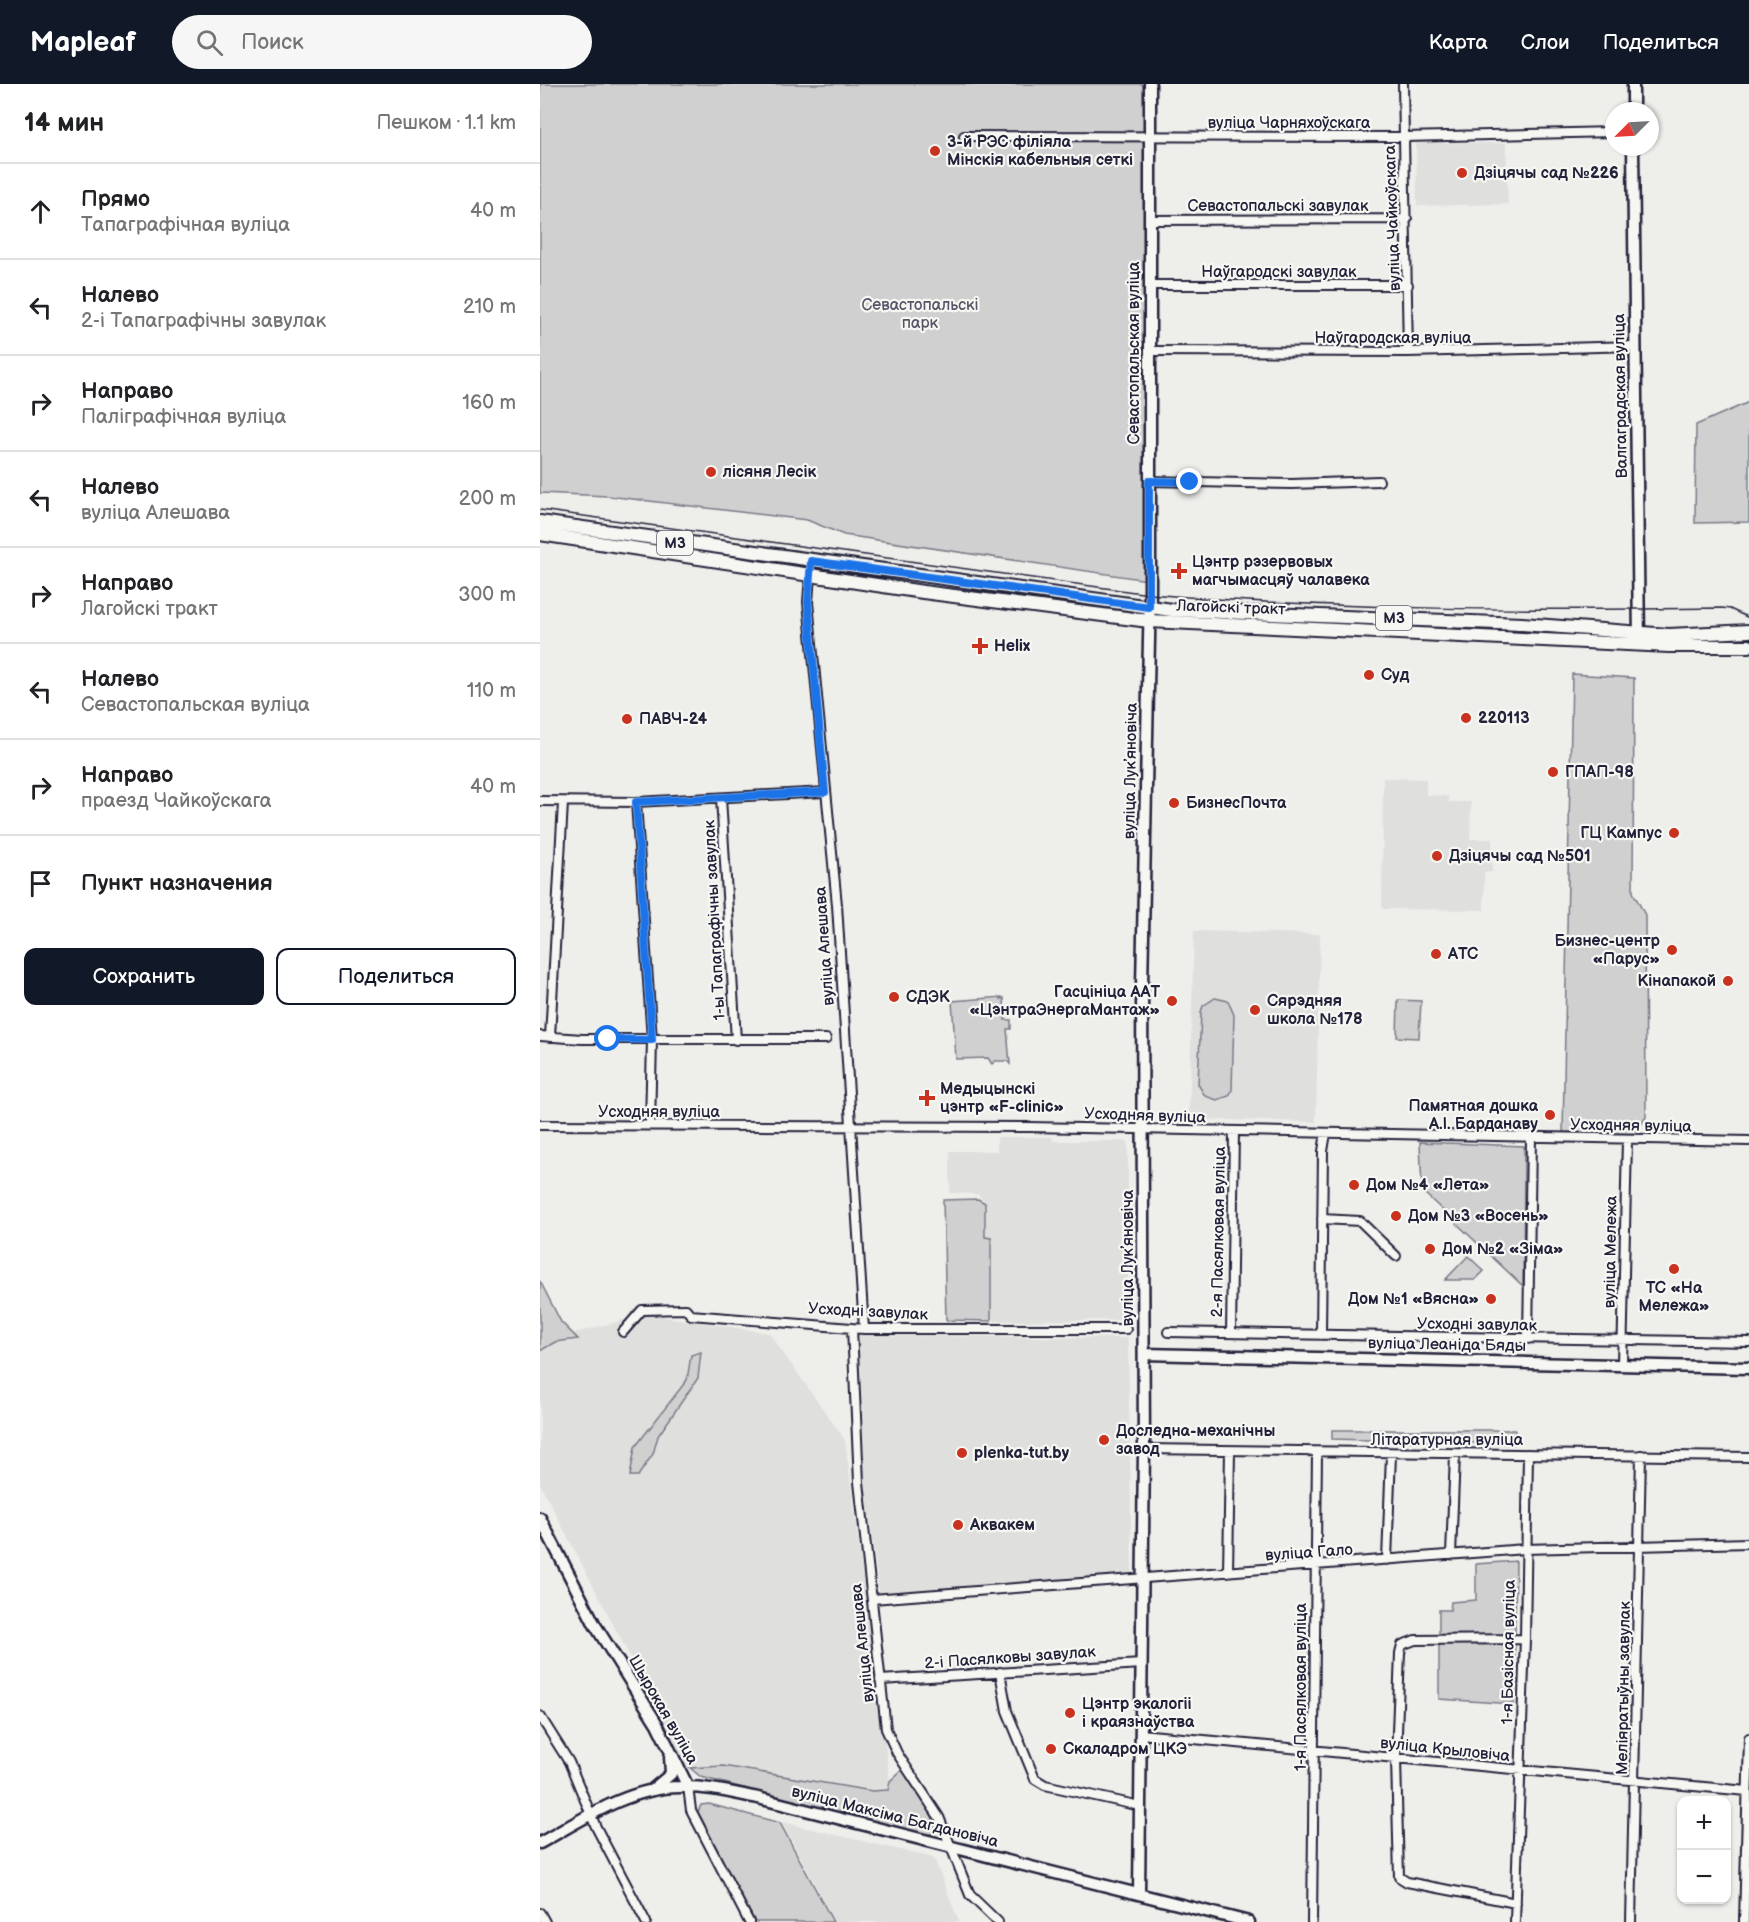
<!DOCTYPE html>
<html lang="ru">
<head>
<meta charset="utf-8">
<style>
	body { margin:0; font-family:"Balsamiq Sans",sans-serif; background:#f6f6f6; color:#202124 }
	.controls { position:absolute; right:18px; bottom:18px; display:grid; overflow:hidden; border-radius:12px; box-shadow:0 2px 4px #0004 }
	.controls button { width:54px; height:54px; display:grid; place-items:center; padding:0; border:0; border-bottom:2px solid #e0e0e0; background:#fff; color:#202124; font:30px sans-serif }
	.compass { position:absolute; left:1065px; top:18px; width:54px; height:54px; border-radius:50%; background:#fff; box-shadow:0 2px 4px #0004; rotate:246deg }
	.stop { position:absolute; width:18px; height:18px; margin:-14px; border:4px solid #1a73e8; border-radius:50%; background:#fff }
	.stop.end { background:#1a73e8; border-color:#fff; box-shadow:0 2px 6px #0008 }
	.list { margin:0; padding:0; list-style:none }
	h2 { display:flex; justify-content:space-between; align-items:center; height:78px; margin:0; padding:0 24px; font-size:26px }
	h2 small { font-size:20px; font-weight:400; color:#757577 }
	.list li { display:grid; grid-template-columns:39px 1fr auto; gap:18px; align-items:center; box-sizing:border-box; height:96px; padding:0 24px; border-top:2px solid #e0e0e0 }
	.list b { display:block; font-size:22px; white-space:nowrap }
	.list p { margin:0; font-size:20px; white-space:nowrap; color:#757577 }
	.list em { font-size:20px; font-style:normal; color:#757577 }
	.actions { display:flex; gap:12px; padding:18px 24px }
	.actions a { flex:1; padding:14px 0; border:2px solid #111827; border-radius:12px; text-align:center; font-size:21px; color:#111827 }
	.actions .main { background:#111827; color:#fff }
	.icon { flex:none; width:33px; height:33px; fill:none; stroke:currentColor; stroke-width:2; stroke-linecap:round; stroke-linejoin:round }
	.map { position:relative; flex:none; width:1209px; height:1838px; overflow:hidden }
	header { display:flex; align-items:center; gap:36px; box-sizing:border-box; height:84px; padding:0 30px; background:#111827; color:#fff }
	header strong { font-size:28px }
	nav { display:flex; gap:33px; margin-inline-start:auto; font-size:21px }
	.search { width:420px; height:54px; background:#f6f6f6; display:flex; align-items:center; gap:15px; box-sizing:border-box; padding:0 21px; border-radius:33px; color:#757577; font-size:22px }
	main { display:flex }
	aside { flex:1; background:#fff }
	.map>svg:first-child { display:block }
	.built { fill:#dfdfde }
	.green { fill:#d0d0d1; stroke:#797986; stroke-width:1.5 }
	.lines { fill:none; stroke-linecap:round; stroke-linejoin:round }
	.street-casing { stroke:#22223b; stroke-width:12 }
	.secondary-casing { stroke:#22223b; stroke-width:15 }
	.primary-casing { stroke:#22223b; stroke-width:16 }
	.street { stroke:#f6f6f2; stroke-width:8 }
	.secondary { stroke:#f6f6f2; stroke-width:10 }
	.primary { stroke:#f6f6f2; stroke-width:12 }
	.tram { stroke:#22223b; stroke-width:1.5 }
	.route { stroke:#1a73e8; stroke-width:8 }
	.poi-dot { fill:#c8321e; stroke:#f6f6f2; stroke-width:2 }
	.labels { text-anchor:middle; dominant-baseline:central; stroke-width:4.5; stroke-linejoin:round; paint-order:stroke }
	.shield { fill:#f6f6f2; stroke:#626272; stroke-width:1.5 }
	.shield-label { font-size:15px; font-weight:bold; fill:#22223b }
	.street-label { font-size:16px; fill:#22223b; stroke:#f6f6f2 }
	.poi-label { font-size:16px; font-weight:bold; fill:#22223b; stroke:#f6f6f2; text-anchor:start }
	.park-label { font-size:16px; fill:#565668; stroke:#f6f6f2 }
</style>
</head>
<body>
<header>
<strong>Mapleaf</strong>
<div class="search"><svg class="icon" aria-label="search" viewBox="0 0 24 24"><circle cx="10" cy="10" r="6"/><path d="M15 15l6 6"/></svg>Поиск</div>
<nav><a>Карта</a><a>Слои</a><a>Поделиться</a></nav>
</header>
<main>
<aside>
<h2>14 мин<small>Пешком · 1.1 km</small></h2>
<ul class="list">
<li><svg class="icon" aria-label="ahead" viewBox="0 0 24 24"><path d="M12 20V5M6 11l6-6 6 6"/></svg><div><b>Прямо</b><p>Тапаграфічная вуліца</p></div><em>40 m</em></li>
<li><svg class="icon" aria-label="left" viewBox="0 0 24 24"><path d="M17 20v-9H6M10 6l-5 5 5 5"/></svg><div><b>Налево</b><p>2-і Тапаграфічны завулак</p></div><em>210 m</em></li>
<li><svg class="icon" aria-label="right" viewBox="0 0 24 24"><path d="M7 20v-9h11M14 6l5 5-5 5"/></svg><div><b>Направо</b><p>Паліграфічная вуліца</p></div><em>160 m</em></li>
<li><svg class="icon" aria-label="left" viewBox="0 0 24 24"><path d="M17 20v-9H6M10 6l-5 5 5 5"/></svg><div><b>Налево</b><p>вуліца Алешава</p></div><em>200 m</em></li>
<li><svg class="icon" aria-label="right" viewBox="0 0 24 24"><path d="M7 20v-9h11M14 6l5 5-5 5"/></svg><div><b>Направо</b><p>Лагойскі тракт</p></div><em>300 m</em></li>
<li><svg class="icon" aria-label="left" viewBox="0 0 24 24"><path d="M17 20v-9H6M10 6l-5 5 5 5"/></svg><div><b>Налево</b><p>Севастопальская вуліца</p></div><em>110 m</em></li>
<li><svg class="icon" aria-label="right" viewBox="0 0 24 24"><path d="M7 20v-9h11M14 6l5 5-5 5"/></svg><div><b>Направо</b><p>праезд Чайкоўскага</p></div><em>40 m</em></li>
<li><svg class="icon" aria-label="arrive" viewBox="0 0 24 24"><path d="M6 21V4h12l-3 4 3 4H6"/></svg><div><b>Пункт назначения</b></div></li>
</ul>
<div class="actions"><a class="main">Сохранить</a><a>Поделиться</a></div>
</aside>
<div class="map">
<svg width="1209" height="1838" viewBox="0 0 1209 1838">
	<rect width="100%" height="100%" fill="#eeeeeb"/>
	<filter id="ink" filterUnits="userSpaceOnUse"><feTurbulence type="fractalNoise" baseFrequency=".0167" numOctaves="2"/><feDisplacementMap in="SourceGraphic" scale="12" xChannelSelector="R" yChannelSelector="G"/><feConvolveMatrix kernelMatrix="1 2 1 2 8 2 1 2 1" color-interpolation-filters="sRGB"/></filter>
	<g filter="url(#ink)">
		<path class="built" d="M876,59H966L968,120L877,122Z
			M843,694L886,695V711L908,712L909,718H931L930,755H952V788L944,789V826L842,825Z
			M654,847L780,850L776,1038L649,1035Z
			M457,1053H512L513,1057H588V1236L451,1237V1154H445V1119L438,1110L410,1109V1067H457Z
			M106,1230L229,1249L305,1356L350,1697L348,1706L332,1707L183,1682L148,1684L0,1400V1267L27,1251Z
			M319,1251L588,1254L592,1490L339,1509L325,1395Z
			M242,1738L394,1774L419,1838H294Z"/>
		<path class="green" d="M0,0H609L607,496L304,451L267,436L68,412L0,409Z
			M1209,318V438L1155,439L1156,341Z
			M1032,590L1094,594L1093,808L1105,831L1106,1033L1095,1050L1023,1048Z
			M462,913L461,915L464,914L465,936H471V945H467L470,980L467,977H455L452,980L448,974L416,975L412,917Z
			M675,914L688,917L694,931L692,1006L689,1012L677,1016L665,1012L658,1000L661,928L663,922Z
			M858,916L881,917L879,954L857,953Z
			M880,1058L984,1062L983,1202L882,1107Z
			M438,1115L445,1119V1153L451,1154V1237L406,1236L403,1116Z
			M928,1172L944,1187L935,1196H905Z
			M0,1197L21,1238L38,1255L15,1258L0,1267Z
			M161,1268L158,1294L118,1352L113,1370L98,1392H90L95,1363L147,1296L151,1271Z
			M792,1346H975V1360L792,1355Z
			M976,1477L974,1620L899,1615V1526H910L911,1518L936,1516V1480Z
			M183,1682L332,1707L348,1706L350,1697L363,1685L392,1732L397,1748L387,1751L161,1693L150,1684Z
			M169,1720L240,1739L293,1838H215L158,1728L161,1721Z"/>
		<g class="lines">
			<g class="street-casing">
				<path id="street" d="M863,0L868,268
					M424,52L864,53L1074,48
					M609,136L867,135
					M610,201H868
					M610,267L868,268L1096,262
					M609,397L752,400L839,397
					M271,477L268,518L297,821L324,1245
					M181,714L196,956
					M0,717L96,718L285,708
					M96,718L112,956L110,1041
					M0,952L42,955H286
					M10,953L23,719
					M0,1041L489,1043L1209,1057
					M782,1135L820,1137L856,1172
					M312,1244L319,1398L346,1645L357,1669L399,1733L430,1811L458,1838
					M83,1248L102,1226L146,1225L151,1231L324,1245H586
					M628,1248L1209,1258
					M691,1249L694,1048
					M781,1251L783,1067L786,1049
					M988,1255L991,1054
					M1082,1281L1087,1056
					M604,1365L1209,1373
					M911,1471L915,1371
					M847,1476L851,1370
					M688,1488L690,1367
					M332,1515L985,1465L1209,1459
					M460,1588L467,1627L495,1695L505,1701L600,1722
					M340,1596L602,1580
					M0,1632L29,1678L56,1743L106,1838
					M600,1650L1207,1707
					M148,1703L151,1726L209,1838
					M976,1819L867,1798L859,1793L856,1675L860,1569L862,1561L875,1556L985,1555
					M0,1829L5,1838
					M772,1838L777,1369
					M975,1838L985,1555L988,1370
					M1091,1838L1101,1371
					M1204,1838L1209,1654"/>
			</g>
			<g class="secondary-casing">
				<path id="secondary" d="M1093,0V27
					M1093,63L1099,557
					M604,1270L1209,1284
					M0,1434L55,1541L117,1640L148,1703
					M113,1705L131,1690L130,1672
					M0,1759C43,1735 90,1703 140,1703C167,1702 193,1709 218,1714L709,1838
					M599,1810L604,1365L602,902L610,506V0"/>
			</g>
			<g class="primary-casing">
				<path id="primary" d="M0,438L632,526L982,540L1129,551L1209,547
					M0,450L383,508L609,537L1129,562H1209"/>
			</g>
			<use href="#street" class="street"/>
			<use href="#secondary" class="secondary"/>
			<use href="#primary" class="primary"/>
			<path class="tram" d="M0,426L609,510C800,526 992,527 1182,524L1190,525L1209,534"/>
		</g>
	</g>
	<g class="lines" filter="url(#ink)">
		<path class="route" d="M68,955L112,956L96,718L285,708L268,518L271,477L609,523V397L650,398"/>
	</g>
	<g class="poi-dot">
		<circle cx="395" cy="67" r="6"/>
		<circle cx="922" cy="89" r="6"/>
		<circle cx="171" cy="388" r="6"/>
		<path d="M636 478h6v6h6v6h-6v6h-6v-6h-6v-6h6z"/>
		<path d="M437 553h6v6h6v6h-6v6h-6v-6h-6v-6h6z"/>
		<circle cx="829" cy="591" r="6"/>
		<circle cx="926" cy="634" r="6"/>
		<circle cx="87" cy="635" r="6"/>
		<circle cx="1013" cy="688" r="6"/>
		<circle cx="634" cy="719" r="6"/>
		<circle cx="1134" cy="749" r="6"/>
		<circle cx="897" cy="772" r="6"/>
		<circle cx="1132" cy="866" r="6"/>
		<circle cx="896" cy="870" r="6"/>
		<circle cx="1188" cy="897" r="6"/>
		<circle cx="354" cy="913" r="6"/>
		<circle cx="632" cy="917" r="6"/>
		<circle cx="715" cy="926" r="6"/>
		<path d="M384 1005h6v6h6v6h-6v6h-6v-6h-6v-6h6z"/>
		<circle cx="1010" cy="1031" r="6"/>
		<circle cx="814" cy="1101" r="6"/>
		<circle cx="856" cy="1132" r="6"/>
		<circle cx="890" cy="1165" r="6"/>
		<circle cx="1134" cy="1185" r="6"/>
		<circle cx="951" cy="1215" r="6"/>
		<circle cx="564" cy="1356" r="6"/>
		<circle cx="422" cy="1369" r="6"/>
		<circle cx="418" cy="1441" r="6"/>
		<circle cx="530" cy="1629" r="6"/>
		<circle cx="511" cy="1665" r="6"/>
	</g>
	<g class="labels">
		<g class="shield">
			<rect x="117" y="447" width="36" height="24" rx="4.5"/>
			<rect x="836" y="522" width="36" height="24" rx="4.5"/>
		</g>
		<g class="shield-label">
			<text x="135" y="459">М3</text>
			<text x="854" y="534">М3</text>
		</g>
		<g class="street-label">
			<text x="749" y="39">вуліца Чарняхоўскага</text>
			<text x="738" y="122">Севастопальскі завулак</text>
			<text transform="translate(853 134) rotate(-92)">вуліца Чайкоўскага</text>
			<text x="739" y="188">Наўгародскі завулак</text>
			<text x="853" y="254">Наўгародская вуліца</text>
			<text transform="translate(594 269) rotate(-90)">Севастопальская вуліца</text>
			<text transform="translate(1081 312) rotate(-91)">Валгаградская вуліца</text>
			<text transform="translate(691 524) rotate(2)">Лагойскі тракт</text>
			<text transform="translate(591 687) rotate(-89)">вуліца Лукʼяновіча</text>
			<text transform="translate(175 836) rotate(-93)">1-ы Тапаграфічны завулак</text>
			<text transform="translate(285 862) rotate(-94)">вуліца Алешава</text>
			<text x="119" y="1028">Усходняя вуліца</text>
			<text transform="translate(605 1032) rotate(2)">Усходняя вуліца</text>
			<text transform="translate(1091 1042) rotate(1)">Усходняя вуліца</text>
			<text transform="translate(679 1148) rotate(-89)">2-я Пасялковая вуліца</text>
			<text transform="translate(1071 1168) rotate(-89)">вуліца Мележа</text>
			<text transform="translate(588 1174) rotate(-90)">вуліца Лукʼяновіча</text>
			<text transform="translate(328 1228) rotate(3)">Усходні завулак</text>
			<text transform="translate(937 1241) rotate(1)">Усходні завулак</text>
			<text transform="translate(907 1261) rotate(1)">вуліца Леаніда Бяды</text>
			<text x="907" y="1356">Літаратурная вуліца</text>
			<text transform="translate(769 1469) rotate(-4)">вуліца Гало</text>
			<text transform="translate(323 1559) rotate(-96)">вуліца Алешава</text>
			<text transform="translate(969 1568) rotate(-89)">1-я Базісная вуліца</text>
			<text transform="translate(470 1574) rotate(-4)">2-і Пасялковы завулак</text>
			<text transform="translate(761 1603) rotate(-90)">1-я Пасялковая вуліца</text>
			<text transform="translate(1084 1604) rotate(-89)">Меліяратыўны завулак</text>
			<text transform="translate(123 1626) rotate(60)">Шырокая вуліца</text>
			<text transform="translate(905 1666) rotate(6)">вуліца Крыловіча</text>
			<text transform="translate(355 1733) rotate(14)">вуліца Максіма Багдановіча</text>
		</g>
		<g class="poi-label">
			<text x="407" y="58">3-й РЭС філіяла<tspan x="407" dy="18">Мінскія кабельныя сеткі</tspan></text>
			<text x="934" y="89">Дзіцячы сад №226</text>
			<text x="183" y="388">лісяня Лесік</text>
			<text x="652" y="478">Цэнтр рэзервовых<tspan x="652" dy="18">магчымасцяў чалавека</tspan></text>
			<text x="454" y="562">Helix</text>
			<text x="841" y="591">Суд</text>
			<text x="938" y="634">220113</text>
			<text x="99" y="635">ПАВЧ-24</text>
			<text x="1025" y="688">ГПАП-98</text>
			<text x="646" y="719">БизнесПочта</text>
			<text x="1122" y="749" text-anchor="end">ГЦ Кампус</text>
			<text x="909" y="772">Дзіцячы сад №501</text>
			<text x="1120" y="857" text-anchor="end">Бизнес-центр<tspan x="1120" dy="18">«Парус»</tspan></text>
			<text x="908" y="870">АТС</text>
			<text x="1176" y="897" text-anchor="end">Кінапакой</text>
			<text x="620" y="908" text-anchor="end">Гасцініца ААТ<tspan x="620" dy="18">«ЦэнтраЭнергаМантаж»</tspan></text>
			<text x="366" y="913">СДЭК</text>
			<text x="727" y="917">Сярэдняя<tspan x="727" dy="18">школа №178</tspan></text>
			<text x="400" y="1005">Медыцынскі<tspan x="400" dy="18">цэнтр «F-clinic»</tspan></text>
			<text x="998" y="1022" text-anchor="end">Памятная дошка<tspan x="998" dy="18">А.І. Барданаву</tspan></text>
			<text x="826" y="1101">Дом №4 «Лета»</text>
			<text x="868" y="1132">Дом №3 «Восень»</text>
			<text x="902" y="1165">Дом №2 «Зіма»</text>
			<text x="1134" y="1204" text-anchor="middle">ТС «На<tspan x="1134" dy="18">Мележа»</tspan></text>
			<text x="939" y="1215" text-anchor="end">Дом №1 «Вясна»</text>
			<text x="576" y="1347">Доследна-механічны<tspan x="576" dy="18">завод</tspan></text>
			<text x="434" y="1369">plenka-tut.by</text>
			<text x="430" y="1441">Аквакем</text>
			<text x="542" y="1620">Цэнтр экалогіі<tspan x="542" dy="18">і краязнаўства</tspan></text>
			<text x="523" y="1665">Скаладром ЦКЭ</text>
		</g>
		<g class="park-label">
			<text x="380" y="221">Севастопальскі<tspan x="380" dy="18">парк</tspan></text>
		</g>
	</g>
</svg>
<div class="controls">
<button>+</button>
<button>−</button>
</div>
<svg class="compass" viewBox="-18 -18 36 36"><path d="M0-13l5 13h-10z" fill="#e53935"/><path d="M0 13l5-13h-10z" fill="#757577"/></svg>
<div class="stop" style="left:68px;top:955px"></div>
<div class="stop end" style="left:650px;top:398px"></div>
</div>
</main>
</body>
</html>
